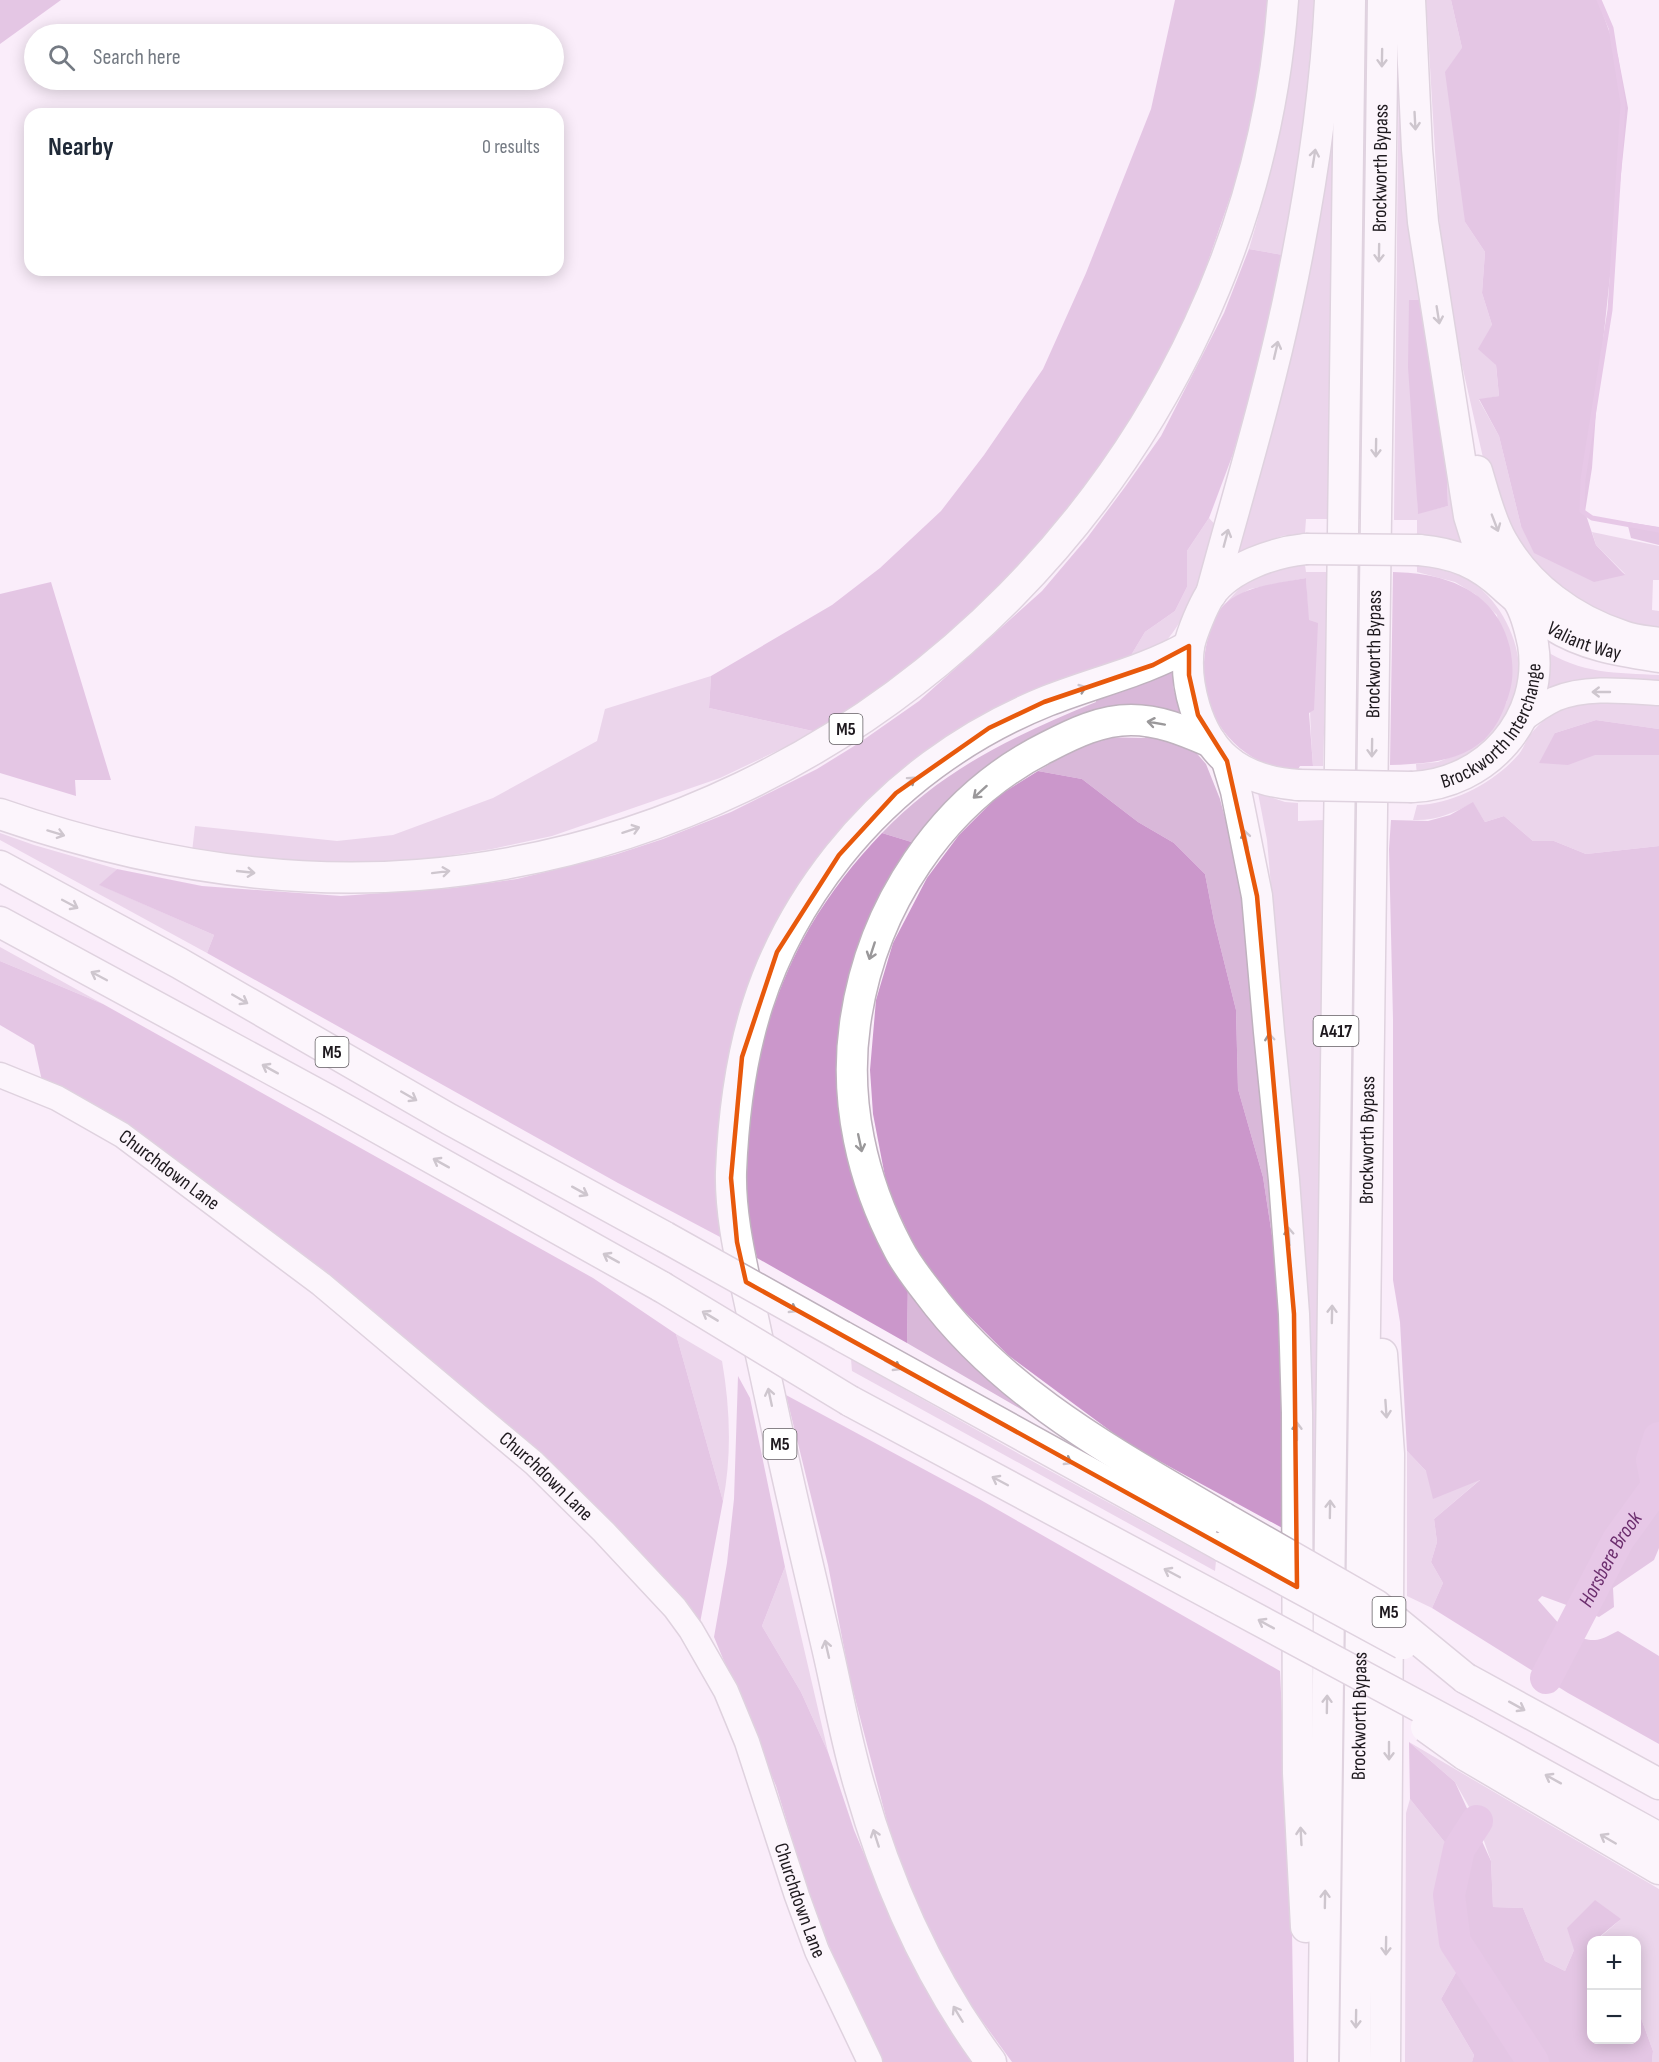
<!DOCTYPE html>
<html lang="en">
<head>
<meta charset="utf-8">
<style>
	body { margin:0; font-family:"Sofia Sans Condensed",sans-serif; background:#f6f6f7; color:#1f2937 }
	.controls { position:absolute; right:18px; bottom:18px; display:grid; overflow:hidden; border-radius:12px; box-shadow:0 3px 15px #0003 }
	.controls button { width:54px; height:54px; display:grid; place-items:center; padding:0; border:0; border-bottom:2px solid #e0e1e3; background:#fff; color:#1f2937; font:30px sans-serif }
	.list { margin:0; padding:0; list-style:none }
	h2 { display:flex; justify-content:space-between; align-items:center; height:78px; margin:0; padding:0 24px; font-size:26px }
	h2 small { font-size:20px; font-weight:400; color:#747a83 }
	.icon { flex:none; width:33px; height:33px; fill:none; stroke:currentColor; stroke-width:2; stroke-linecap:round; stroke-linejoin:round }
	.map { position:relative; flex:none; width:1659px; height:2062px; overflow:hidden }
	.search { position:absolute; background:#fff; box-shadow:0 3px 15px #0003; left:24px; top:24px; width:540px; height:66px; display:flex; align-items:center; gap:15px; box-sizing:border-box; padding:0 21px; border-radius:33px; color:#747a83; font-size:22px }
	.panel { position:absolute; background:#fff; box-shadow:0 3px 15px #0003; left:24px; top:108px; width:540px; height:168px; border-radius:18px }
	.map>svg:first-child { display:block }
	.green { fill:#d9b8d9 }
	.forest { fill:#cb97cb }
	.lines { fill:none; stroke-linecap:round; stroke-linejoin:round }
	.stream { stroke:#d09cd0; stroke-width:5 }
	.river { stroke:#d09cd0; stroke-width:32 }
	.secondary-casing { stroke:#bfb2be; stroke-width:27 }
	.highway-casing { stroke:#bfb2be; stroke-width:33 }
	.secondary { stroke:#fff; stroke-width:24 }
	.highway { stroke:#fff; stroke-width:30 }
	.highway-bridge-casing { stroke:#bfb2be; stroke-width:33; stroke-linecap:butt }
	.highway-bridge { stroke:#fff; stroke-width:30 }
	.oneway { stroke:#9a989a }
	.marked { fill:none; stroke:#e8590c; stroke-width:4.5; stroke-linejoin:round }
	.labels { text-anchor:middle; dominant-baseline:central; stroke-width:6; stroke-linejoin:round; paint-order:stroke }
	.shield { fill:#fff; stroke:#625e62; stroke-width:1.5 }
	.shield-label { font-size:18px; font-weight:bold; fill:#1e191e }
	.street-label { font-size:20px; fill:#1e191e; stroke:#fff }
	.water-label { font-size:21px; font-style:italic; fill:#6c2e6e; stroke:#fff }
</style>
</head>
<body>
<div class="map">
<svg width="1659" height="2062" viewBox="0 0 1659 2062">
	<rect width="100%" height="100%" fill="#faedfa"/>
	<path class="green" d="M1296,0H1314C1308,85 1301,171 1283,255L1249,249C1274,167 1289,85 1296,0Z
		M1365,0H1374L1363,519H1357Z
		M1426,0H1451L1462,48L1465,222L1485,252L1482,293L1492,325L1499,396L1479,400L1499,436L1521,526L1625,574L1596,545L1592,532L1659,546V580H1653L1652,610L1659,611V636L1599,619L1522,554L1484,462L1462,365L1448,289L1439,218Z
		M1335,43L1330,519H1306L1305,533L1282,536L1233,554Z
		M1399,55L1427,299L1409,300L1418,513L1448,506L1445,427L1464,546L1438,537L1417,536V520H1394Z
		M1209,518L1220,530C1207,561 1185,630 1157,649C1149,655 1136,658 1127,662L1145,632L1175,611L1187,587V551Z
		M1417,564C1435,568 1457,572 1473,583C1511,609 1534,672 1509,714C1506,721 1500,727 1495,733C1491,738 1487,747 1481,751C1473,758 1430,771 1417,776L1416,764L1438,762L1461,753L1479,744L1490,733L1507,701L1497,615L1475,594L1455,582L1417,572Z
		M1305,565L1306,572H1329L1323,766H1313C1308,703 1310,641 1306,578L1250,589L1227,602L1244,583L1275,568Z
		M1543,649C1580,674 1617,673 1659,675V684L1544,692Z
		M1168,673H1173V686L1180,713L1178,716L1119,714L918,844L882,833C943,769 1015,735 1096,702V697Z
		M711,676L709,708L817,732L720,778L552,836L492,849L389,865L315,866L192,852L195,826L337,841L393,835L493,798L597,741L605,709Z
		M1605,702L1659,704V729L1596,720L1555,733L1595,755H1659V846L1586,854L1554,841H1533L1504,816L1485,822L1473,803C1453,813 1436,821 1413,820L1417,805C1454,804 1495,782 1519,754C1523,749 1525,743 1528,738C1535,728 1545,718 1555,712C1570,703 1588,703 1605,702Z
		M1150,729L1192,748L1206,764L1220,799L1244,890L1283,1307L1263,1177L1238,1089L1236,1010L1214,921L1205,874L1174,843L1138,822L1082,779L1038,771C1060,758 1085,742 1112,738C1122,737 1134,738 1145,738Z
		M1258,793L1285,802L1298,803V821L1325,820L1315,1548L1309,1546L1308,1316L1267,840Z
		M1354,819L1362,820L1349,1571L1343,1568Z
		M0,833L34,845L117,869L100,885L214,935L207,953L0,840Z
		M0,947L103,1004L0,961Z
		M908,1279L1041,1412L1036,1418L907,1343Z
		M676,1334L722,1361C730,1407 732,1455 723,1501Z
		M851,1359L1021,1455L1216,1561L1215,1571L852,1371Z
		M1407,1451L1426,1471L1482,1478L1434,1519L1437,1542L1431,1562L1443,1583L1432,1608L1407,1596Z
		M785,1567L828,1752L801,1692L762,1626Z
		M1341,1710L1348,1713L1343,2062H1337Z
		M1409,1742L1659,1889V2062H1652L1653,2051L1637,2007L1636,1940H1599L1598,1939L1621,1919L1574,1950L1565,1971L1545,1961L1523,1908L1493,1907L1491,1861L1477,1821L1455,1782Z
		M1410,1799L1447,1845L1436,1887L1442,1933L1459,1967L1441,1999L1474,2055L1472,2062H1405L1406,1813Z"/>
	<path class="forest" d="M0,0H61L0,44Z
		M1175,0H1269L1253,116L1234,186L1191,311L1127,431L1041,547L912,667L817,732L709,708L711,676L832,605L880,568L941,511L984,455L1043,369L1086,273L1151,109Z
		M1451,0H1598L1618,56L1628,108L1597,398L1592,468L1585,512L1596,545L1625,575L1594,582L1534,553L1521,526L1499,436L1479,399L1499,396L1496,365L1478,349L1492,325L1482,293L1485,252L1465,222L1445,72L1462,48Z
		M1249,249L1283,255L1264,344L1233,454L1209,518L1187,551V587L1175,611L1145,632L1127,662L919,761L740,1021L725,1079L718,1143L719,1223L722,1238L618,1183L207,953L214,935L99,885L117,869L202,886L341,896L452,888L517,879L614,855L663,839L731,812L817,769L859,743L919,701L1042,591L1087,538L1125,487L1161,436L1224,313Z
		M1427,299L1445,427L1448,506L1418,514L1408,367L1409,300Z
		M1627,522L1659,527V545L1631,538Z
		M1393,572C1447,573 1497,591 1510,648C1513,663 1514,679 1509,694C1504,712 1494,733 1479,744C1453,763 1420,764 1390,765Z
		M1306,578L1309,620L1318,623L1314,710L1309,713L1313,766H1300L1297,771C1287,769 1275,768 1266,764C1217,743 1195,693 1207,642C1211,628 1215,612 1227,602C1248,585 1281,583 1306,578Z
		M51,582L111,780H75L76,796L0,773V594Z
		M1596,720L1659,729V755H1595L1568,765L1539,763L1555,733Z
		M1038,771L1082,779L1138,822L1174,843L1205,874L1214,921L1236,1010L1238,1089L1263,1177L1283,1307L1286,1530L1128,1444L1008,1355L959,1306L917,1252L887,1187L873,1114L870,1070L876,1000L893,943L927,878L959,835L998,796Z
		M1473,802L1485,822L1504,816L1533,841H1554L1586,854L1659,846V1548L1654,1560L1613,1588L1614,1607L1599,1617L1542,1596L1538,1600L1561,1626L1562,1633L1558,1643L1567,1649C1578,1630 1580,1641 1595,1640C1602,1640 1611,1634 1618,1631L1659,1656V1744L1568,1693L1432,1608L1443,1583L1431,1562L1437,1542L1434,1519L1480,1480L1433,1499L1426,1471L1407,1451L1400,1322L1393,1280V1019L1389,849L1391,820L1428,821L1450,815Z
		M882,833L918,844L845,1054L908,1279L907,1343L757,1258C753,1240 747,1222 746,1204C739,1113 764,1006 810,927C830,893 855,861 882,833Z
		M0,961L103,1004L593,1278L676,1334L723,1501L700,1623L587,1504L42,1081L34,1045L0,1025Z
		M738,1376L750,1398L785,1567L762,1626L801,1692L828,1752L854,1830L905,1951L951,2026L975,2062H880L858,2017L826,1938L805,1881L776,1786L714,1637L727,1563L734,1499Z
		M786,1395L979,1499L1280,1671L1292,1930L1294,2062H1012L972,2007L935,1945L896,1856L850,1679L828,1565Z
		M1409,1742L1455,1782L1491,1861L1493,1907L1523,1908L1545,1961L1565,1971L1574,1950L1567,1928L1595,1900L1621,1919L1598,1938L1599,1940H1592L1591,1985L1588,1989L1591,1994L1592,2040H1636L1637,2007L1653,2051L1652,2062H1472L1474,2055L1441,1999L1459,1967L1442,1933L1436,1887L1447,1845L1410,1799Z"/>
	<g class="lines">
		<path class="stream" d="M1599,0L1611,28L1623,104L1610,310L1583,479L1582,511L1592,518L1659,530"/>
		<g class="river">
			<path id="s1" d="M1546,1678L1618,1540L1657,1486L1652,1460L1659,1438"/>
			<path d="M1477,1821L1459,1849L1449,1895L1455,1942L1533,2062"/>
		</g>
		<g class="secondary-casing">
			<g id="secondary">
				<path id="s2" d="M1519,601C1529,610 1539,621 1551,628C1584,649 1621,654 1659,660"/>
				<path d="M1519,722C1530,714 1542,705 1555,699C1586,686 1627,691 1659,693"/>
				<path id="s3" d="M0,1075L57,1098L122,1135L321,1284L534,1463L604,1532L675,1608L691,1630L726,1691L747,1742L797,1896L817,1951L870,2062"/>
			</g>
		</g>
		<g class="highway-casing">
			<g id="highway">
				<path d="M1410,0L1417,149L1423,222L1469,516L1479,548L1491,575"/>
				<path d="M1477,471C1484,494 1490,520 1502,541C1528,587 1573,620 1623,636C1634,640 1647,641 1659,643"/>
				<path d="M1211,594C1237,497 1267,400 1288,301C1309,202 1325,101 1330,0"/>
				<path d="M1211,742C1185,731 1160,720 1131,720C1101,720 1074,733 1047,747C941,800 871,908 855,1024C844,1101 862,1180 898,1248C906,1264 917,1278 928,1292C1004,1395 1116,1454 1224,1518"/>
				<path d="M1227,761L1236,791L1257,896L1269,1032L1284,1180L1294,1314L1297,1413L1298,1773L1306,1927"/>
				<path d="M1298,785C1273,783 1245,776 1226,759C1197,734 1184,683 1189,646C1192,632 1203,606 1210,595C1229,567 1275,552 1306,549"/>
				<path id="s4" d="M1412,787C1486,784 1545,719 1533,644C1530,630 1526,612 1518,600C1515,596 1509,592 1505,588C1479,563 1454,553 1419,550"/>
				<path d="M0,814C135,861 275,886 418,875C877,838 1250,459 1283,0"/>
				<path d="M0,866L179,963L449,1119L665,1237"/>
				<path d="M0,922L328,1100L662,1287"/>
				<path d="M842,1336L1224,1547"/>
				<path d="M1382,1354L1389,1454L1385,2062"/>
				<path d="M850,1401L1223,1601"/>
				<path d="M1465,1678L1659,1784"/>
				<path d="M1465,1731L1659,1838"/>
				<path d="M1465,1755L1659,1869"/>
				<path d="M991,2062C930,1980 888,1886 860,1788C846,1742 838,1694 827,1647C809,1569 790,1492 774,1415C765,1373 756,1331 747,1290C739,1252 730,1211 731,1172C736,1051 761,953 838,856C893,787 965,734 1047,701C1095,682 1145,671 1189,646"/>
				<path d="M1323,2062L1350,0"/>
				<path id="s5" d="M1355,2062L1383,0"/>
			</g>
		</g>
		<use href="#secondary" class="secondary"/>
		<use href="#highway" class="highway"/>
		<g class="highway-bridge-casing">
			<path id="highway-bridge" d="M1306,549L1419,550
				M1298,785L1412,787
				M665,1237L842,1336
				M662,1287L850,1401
				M1224,1518L1376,1605L1465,1678
				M1224,1547L1403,1644
				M1223,1601L1465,1731
				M1426,1727L1465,1755"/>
		</g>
		<use href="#highway-bridge" class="highway-bridge"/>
	</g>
	<defs><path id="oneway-shaft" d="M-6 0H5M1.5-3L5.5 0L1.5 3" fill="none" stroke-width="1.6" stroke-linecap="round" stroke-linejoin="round" transform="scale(1.5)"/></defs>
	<g class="oneway">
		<use href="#oneway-shaft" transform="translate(1382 58) rotate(91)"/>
		<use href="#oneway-shaft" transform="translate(1415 121) rotate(87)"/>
		<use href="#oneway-shaft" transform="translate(1314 158) rotate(-81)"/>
		<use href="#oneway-shaft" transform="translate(1379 253) rotate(91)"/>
		<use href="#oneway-shaft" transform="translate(1438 315) rotate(81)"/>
		<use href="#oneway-shaft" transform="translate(1276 350) rotate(-77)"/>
		<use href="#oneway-shaft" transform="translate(1376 448) rotate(91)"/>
		<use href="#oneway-shaft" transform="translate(1495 523) rotate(69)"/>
		<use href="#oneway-shaft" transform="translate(1226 538) rotate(-75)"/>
		<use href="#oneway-shaft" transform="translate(1078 690) rotate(-20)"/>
		<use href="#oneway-shaft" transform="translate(1601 692) rotate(180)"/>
		<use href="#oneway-shaft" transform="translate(1156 723) rotate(-170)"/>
		<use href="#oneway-shaft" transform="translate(1372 748) rotate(91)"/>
		<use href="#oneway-shaft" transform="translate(908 783) rotate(-39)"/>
		<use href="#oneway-shaft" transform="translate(980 792) rotate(138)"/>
		<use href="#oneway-shaft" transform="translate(631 830) rotate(-18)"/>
		<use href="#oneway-shaft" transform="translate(56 833) rotate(17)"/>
		<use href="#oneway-shaft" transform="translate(1246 839) rotate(-101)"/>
		<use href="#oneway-shaft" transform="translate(246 872) rotate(6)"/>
		<use href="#oneway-shaft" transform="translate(441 872) rotate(-7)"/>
		<use href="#oneway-shaft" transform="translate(70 904) rotate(28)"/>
		<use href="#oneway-shaft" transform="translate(872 951) rotate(108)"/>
		<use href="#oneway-shaft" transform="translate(99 976) rotate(-152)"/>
		<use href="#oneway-shaft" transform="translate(240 999) rotate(30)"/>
		<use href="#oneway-shaft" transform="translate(1270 1042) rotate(-96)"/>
		<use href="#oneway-shaft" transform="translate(270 1069) rotate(-151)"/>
		<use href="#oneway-shaft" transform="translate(409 1096) rotate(30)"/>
		<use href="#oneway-shaft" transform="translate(860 1143) rotate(78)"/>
		<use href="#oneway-shaft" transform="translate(441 1163) rotate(-151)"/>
		<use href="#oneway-shaft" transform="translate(580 1191) rotate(29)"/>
		<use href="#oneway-shaft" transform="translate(1289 1236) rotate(-94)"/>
		<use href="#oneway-shaft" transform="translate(611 1258) rotate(-151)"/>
		<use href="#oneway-shaft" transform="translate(789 1307) rotate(29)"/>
		<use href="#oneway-shaft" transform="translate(1332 1314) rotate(-89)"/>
		<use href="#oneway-shaft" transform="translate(710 1316) rotate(-149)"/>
		<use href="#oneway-shaft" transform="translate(893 1365) rotate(29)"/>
		<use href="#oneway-shaft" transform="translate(770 1397) rotate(-102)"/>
		<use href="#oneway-shaft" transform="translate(1386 1409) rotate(86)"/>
		<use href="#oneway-shaft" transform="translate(1297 1431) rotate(-90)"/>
		<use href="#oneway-shaft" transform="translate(1064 1459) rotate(29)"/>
		<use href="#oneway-shaft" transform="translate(1000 1481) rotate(-152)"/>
		<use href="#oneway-shaft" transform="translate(1330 1509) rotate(-89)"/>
		<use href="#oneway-shaft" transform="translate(1172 1573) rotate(-152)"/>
		<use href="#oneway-shaft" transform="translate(1266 1624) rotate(-151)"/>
		<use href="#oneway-shaft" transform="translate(827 1649) rotate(-103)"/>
		<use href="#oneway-shaft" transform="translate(1327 1704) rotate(-89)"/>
		<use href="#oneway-shaft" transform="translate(1517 1706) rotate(29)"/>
		<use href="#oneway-shaft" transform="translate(1389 1751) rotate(90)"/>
		<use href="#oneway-shaft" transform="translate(1553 1779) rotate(-151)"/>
		<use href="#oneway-shaft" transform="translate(1301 1836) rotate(-93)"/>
		<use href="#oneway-shaft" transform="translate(876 1838) rotate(-108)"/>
		<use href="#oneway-shaft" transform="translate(1608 1839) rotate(-150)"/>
		<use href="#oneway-shaft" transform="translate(1325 1899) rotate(-89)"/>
		<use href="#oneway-shaft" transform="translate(1386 1946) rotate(91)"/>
		<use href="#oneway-shaft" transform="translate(958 2014) rotate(-121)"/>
		<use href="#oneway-shaft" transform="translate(1356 2019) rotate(91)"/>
	</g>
	<path d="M0 0H1659V2062H0ZM1189,646V675L1198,715L1227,761L1257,896L1294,1314L1297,1587L746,1282L737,1242L731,1178L742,1057L777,952L839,855L896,793L989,728L1044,702L1153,665Z" fill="#faedfa" fill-opacity=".55" fill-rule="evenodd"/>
	<path class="marked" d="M1189,646V675L1198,715L1227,761L1257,896L1294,1314L1297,1587L746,1282L737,1242L731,1178L742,1057L777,952L839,855L896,793L989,728L1044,702L1153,665Z"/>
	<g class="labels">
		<g class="shield">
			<rect x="829.5" y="714" width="33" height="30" rx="4.5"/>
			<rect x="1313.5" y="1016" width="45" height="30" rx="4.5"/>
			<rect x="315.5" y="1037" width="33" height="30" rx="4.5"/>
			<rect x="763.5" y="1429" width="33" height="30" rx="4.5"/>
			<rect x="1372.5" y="1597" width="33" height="30" rx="4.5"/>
		</g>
		<g class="shield-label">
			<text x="846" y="729">M5</text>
			<text x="1336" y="1031">A417</text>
			<text x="332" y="1052">M5</text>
			<text x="780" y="1444">M5</text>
			<text x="1389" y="1612">M5</text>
		</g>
		<g class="street-label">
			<text stroke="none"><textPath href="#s5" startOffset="1894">Brockworth Bypass</textPath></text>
			<text stroke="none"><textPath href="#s2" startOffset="78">Valiant Way</textPath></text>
			<text stroke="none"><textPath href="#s5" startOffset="1408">Brockworth Bypass</textPath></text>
			<text stroke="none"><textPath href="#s4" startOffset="111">Brockworth Interchange</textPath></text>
			<text stroke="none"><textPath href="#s5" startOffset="922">Brockworth Bypass</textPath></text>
			<text stroke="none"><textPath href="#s3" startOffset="195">Churchdown Lane</textPath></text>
			<text stroke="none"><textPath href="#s3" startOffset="681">Churchdown Lane</textPath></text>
			<text stroke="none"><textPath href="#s5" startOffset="346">Brockworth Bypass</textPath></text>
			<text stroke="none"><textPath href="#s3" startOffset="1185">Churchdown Lane</textPath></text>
		</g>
		<g class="water-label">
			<text stroke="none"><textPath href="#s1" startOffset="135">Horsbere Brook</textPath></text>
		</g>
	</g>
</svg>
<div class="controls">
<button>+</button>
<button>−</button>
</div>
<div class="search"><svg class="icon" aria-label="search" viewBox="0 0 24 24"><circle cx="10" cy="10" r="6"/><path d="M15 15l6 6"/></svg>Search here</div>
<section class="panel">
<h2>Nearby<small>0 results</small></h2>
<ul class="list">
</ul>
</section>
</div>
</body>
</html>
